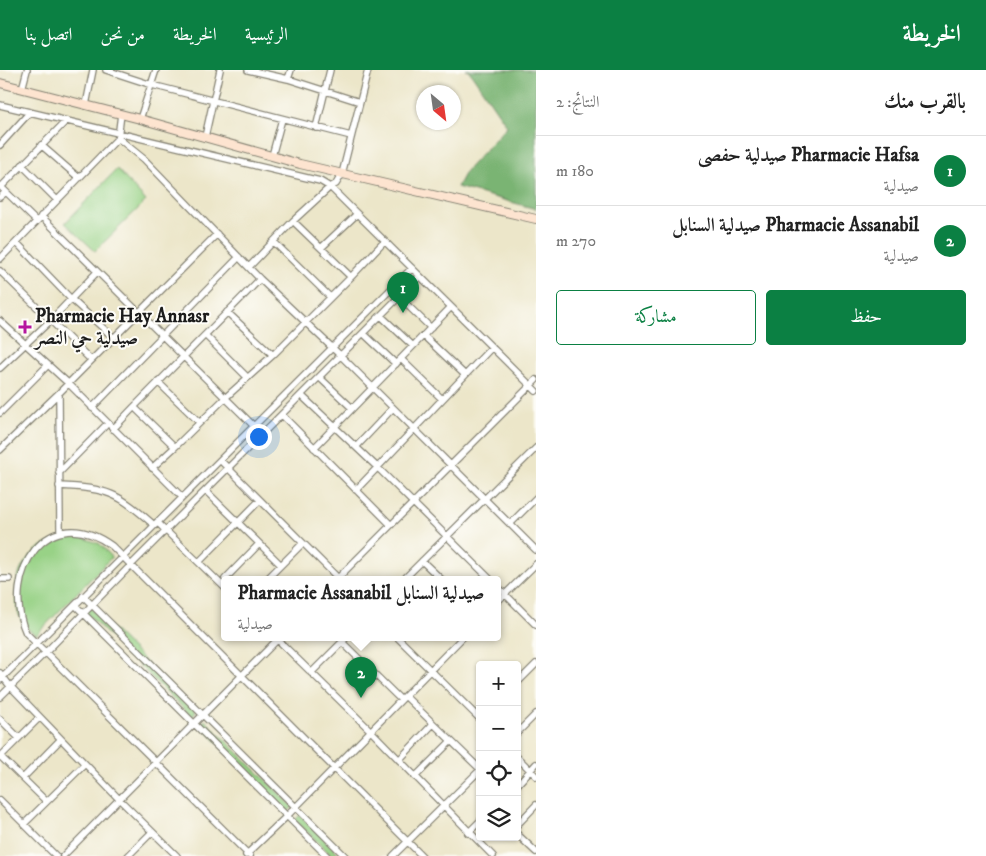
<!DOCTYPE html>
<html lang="ar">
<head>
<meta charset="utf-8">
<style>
	body { margin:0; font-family:"IM FELL DW Pica",Amiri,serif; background:#f6f6f6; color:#222; direction:rtl }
	.controls { position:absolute; right:15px; bottom:15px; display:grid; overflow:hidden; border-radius:5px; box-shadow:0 1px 4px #0004 }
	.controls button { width:45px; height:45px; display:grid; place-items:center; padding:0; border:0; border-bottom:1px solid #e0e0e0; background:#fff; color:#222; font:25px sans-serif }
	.compass { position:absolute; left:416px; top:15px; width:45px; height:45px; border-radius:50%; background:#fff; box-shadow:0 1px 4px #0004; rotate:151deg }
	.you { position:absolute; left:258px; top:366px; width:18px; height:18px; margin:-12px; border:4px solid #fff; border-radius:50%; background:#1a73e8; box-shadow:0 0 0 8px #1a73e833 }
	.badge { display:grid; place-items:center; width:32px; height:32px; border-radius:50%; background:#0b8043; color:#fff; font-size:16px; font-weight:700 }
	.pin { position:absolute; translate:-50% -41px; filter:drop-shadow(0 1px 2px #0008) }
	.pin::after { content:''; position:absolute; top:26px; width:18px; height:15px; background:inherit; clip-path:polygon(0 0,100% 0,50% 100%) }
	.popup { position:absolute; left:221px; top:506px; width:280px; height:65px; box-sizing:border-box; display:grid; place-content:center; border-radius:5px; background:#fff; filter:drop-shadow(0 1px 4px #0005); font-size:16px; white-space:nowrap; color:#767676 }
	.popup b { font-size:19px; color:#222 }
	.popup::after { content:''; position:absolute; left:50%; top:100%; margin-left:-10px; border:10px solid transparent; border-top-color:#fff }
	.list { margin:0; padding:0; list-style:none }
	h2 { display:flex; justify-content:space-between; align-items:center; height:65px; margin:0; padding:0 20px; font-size:21px }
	h2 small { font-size:16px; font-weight:400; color:#767676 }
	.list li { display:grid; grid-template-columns:32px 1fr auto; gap:15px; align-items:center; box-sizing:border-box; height:70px; padding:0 20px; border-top:1px solid #e0e0e0 }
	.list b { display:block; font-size:19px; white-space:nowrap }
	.list p { margin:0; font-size:16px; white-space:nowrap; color:#767676 }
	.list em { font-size:16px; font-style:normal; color:#767676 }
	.actions { display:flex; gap:10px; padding:15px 20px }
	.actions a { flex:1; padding:11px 0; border:1px solid #0b8043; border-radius:5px; text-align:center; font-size:18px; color:#0b8043 }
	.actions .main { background:#0b8043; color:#fff }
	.icon { flex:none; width:28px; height:28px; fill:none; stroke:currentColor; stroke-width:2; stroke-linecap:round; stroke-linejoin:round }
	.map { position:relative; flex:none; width:536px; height:786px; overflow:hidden; direction:ltr }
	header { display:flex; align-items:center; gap:30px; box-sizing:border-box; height:70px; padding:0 25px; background:#0b8043; color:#fff }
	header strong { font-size:24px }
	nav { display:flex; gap:28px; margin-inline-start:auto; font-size:18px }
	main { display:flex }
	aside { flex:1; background:#fff }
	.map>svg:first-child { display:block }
	.green { fill:#98d286; stroke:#5a7751 }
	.forest { fill:#7ab473; stroke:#4b6848 }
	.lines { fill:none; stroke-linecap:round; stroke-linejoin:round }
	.street-casing { stroke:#848172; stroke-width:8 }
	.secondary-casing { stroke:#848172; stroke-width:10 }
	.street { stroke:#fff; stroke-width:5.5 }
	.secondary { stroke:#fde4d0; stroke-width:8 }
	.poi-dot { fill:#b5179e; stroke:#fdfcf7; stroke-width:2 }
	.labels { text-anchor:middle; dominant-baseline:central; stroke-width:4; stroke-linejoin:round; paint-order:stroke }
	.poi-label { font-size:19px; font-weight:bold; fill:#1c1c1c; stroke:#fdfcf7; text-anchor:start }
</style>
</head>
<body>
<header>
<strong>الخريطة</strong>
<nav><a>الرئيسية</a><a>الخريطة</a><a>من نحن</a><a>اتصل بنا</a></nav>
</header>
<main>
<aside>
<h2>بالقرب منك<small>النتائج: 2</small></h2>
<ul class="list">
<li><span class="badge">1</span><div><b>Pharmacie Hafsa صيدلية حفصى</b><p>صيدلية</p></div><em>180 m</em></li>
<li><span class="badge">2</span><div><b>Pharmacie Assanabil صيدلية السنابل</b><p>صيدلية</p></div><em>270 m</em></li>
</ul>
<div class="actions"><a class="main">حفظ</a><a>مشاركة</a></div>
</aside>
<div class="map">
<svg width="536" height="786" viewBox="0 0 536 786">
	<rect width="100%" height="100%" fill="#fdfcf7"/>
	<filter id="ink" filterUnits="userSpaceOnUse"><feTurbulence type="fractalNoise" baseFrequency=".02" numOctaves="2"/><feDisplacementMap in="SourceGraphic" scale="10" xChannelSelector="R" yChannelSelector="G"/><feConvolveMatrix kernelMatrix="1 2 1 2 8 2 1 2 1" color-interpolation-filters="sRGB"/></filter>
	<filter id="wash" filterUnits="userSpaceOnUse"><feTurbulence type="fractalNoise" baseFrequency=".0096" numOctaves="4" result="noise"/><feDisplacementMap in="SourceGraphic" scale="20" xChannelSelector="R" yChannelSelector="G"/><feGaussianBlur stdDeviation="1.12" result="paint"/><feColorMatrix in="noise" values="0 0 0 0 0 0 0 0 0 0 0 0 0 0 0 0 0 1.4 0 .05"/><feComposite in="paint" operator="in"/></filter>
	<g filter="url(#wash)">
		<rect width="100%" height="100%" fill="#ece6c9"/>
		<path class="green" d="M117,99L146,131L95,181L65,153Z
			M76,465L100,474L112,487L36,565C32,562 27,559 24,555C10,533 13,501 33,483C45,472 60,468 76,465Z
			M90,537L196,641L192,647L85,542Z
			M205,650L293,737L287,743L200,655Z
			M300,745L341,786H332L295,750Z"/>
		<path class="forest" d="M466,0H536V139L457,117L465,102L507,56L470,2Z"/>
	</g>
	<g filter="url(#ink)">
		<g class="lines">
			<g class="street-casing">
				<path id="street" d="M106,0L152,15L351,66
					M248,0L288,9L360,32
					M288,9L291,0
					M22,19L27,0
					M0,35L320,111L330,117L536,321
					M86,35L93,0
					M140,49L156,0
					M316,58L330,0
					M205,67L220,0
					M118,68L144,89L260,209L341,286L536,480
					M0,75L30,42
					M41,75L79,108
					M272,86L282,49
					M22,95L57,130
					M0,116L36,151
					M1,117L65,52
					M0,127L6,122
					M41,146L262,364
					M293,151L351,207
					M274,172L330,227
					M17,173L70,228L114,268
					M321,178L357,144
					M0,189L118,68L121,44
					M249,197L293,151L330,117L336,114L342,104L368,0
					M0,201L91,290
					M399,227L431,258
					M227,242L273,285
					M381,246L413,276
					M0,251L68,313L182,427
					M363,263L396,294
					M205,265L247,307
					M424,266L465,305
					M401,289L442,329
					M0,298L50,251L97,202
					M319,307L352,338
					M158,312L199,352
					M59,323L60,460
					M301,325L377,397L490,509
					M92,338L239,187
					M0,343L48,295
					M282,345L391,455
					M113,359L134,337
					M175,377L134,337L260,209
					M356,377L393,338
					M314,378L451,237
					M0,380L59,323L217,164
					M220,390L339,509
					M152,398L175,377L225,328L273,285L351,207L384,172
					M59,403L107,354
					M59,416C108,418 118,423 154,455
					M356,420L492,277
					M206,421L281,495
					M157,452L225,518
					M510,454L536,428
					M422,491L441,509
					M199,492L260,430
					M0,509H9
					M225,509L259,474
					M267,509L303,473
					M337,509L536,310
					M404,509L536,378
					M497,516L536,555
					M83,526L345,786
					M497,532L536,494
					M75,535L327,786
					M275,567L371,661L493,786
					M397,567L480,649
					M342,572L401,630
					M0,603L10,616L119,729L177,786
					M311,603L347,567
					M0,610L412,198
					M517,613L536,594
					M405,626L480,699
					M0,627L46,582L131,495L420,206
					M0,649L19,668
					M517,663L536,644
					M0,686L46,731
					M0,687L40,647
					M517,687L536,706
					M399,690L433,654
					M415,707L451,671
					M23,708L61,669
					M517,715L536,694
					M0,730L56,786
					M24,754L85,694
					M517,755L536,735
					M468,763L480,751
					M517,764L536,782
					M246,785L287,746L463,567
					M63,786L280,567
					M128,786L152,762
					M250,786L26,563C0,505 47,428 112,476L422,786
					M393,786L480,700"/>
			</g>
			<g class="secondary-casing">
				<path id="secondary" d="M0,13L140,49L300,94L536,149"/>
			</g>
			<use href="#street" class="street"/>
			<use href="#secondary" class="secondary"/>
		</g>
	</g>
	<path class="poi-dot" d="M22.5 249.5h5v5h5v5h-5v5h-5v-5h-5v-5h5z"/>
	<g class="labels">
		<g class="poi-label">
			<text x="35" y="246">Pharmacie Hay Annasr<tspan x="35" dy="22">صيدلية حي النصر</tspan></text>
		</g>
	</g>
</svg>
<div class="controls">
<button>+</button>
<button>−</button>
<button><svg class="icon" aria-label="locate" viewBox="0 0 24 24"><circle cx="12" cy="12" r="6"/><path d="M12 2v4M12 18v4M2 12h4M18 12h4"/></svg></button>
<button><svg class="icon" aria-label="layers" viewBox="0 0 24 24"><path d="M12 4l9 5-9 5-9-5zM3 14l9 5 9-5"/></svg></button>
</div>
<svg class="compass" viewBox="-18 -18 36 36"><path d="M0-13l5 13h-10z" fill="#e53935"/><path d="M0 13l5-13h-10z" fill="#767676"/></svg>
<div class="you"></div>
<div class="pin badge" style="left:403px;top:243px">1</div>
<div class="pin badge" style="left:361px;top:628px">2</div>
<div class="popup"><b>Pharmacie Assanabil صيدلية السنابل</b>صيدلية</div>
</div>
</main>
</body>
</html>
